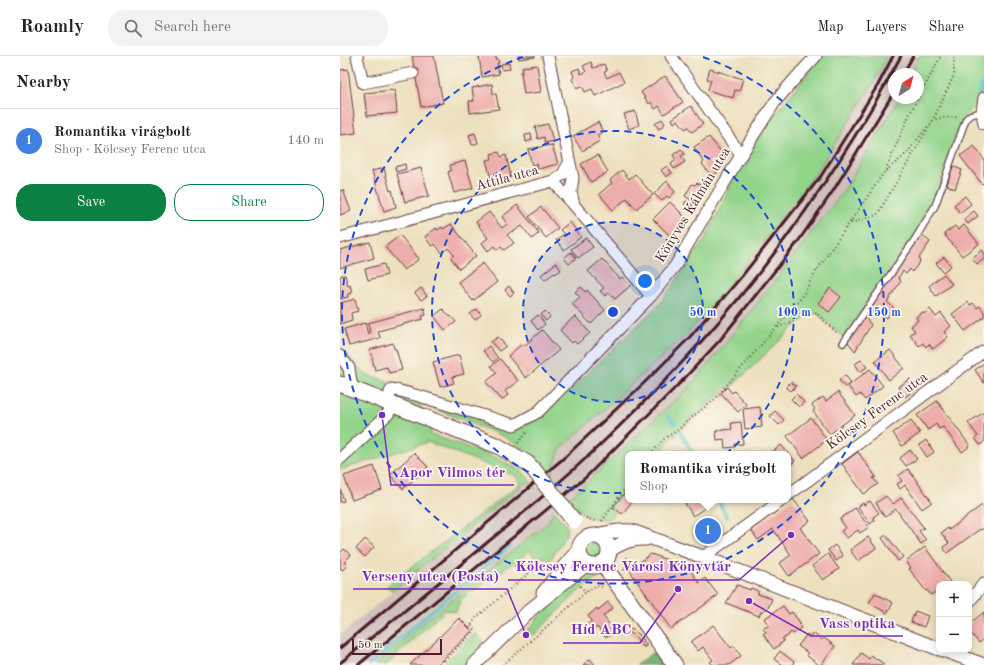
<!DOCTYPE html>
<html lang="en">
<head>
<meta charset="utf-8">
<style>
	body { margin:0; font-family:"Old Standard TT",serif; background:#f2f2f2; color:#222 }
	.controls { position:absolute; right:12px; bottom:12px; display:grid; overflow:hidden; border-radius:8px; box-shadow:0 2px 10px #0003 }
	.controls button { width:36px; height:36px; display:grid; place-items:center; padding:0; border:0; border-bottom:1px solid #e0e0e0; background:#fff; color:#222; font:20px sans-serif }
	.compass { position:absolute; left:548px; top:12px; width:36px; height:36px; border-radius:50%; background:#fff; box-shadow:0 2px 10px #0003; rotate:36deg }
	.scale { position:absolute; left:12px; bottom:10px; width:90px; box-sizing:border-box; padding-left:4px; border:2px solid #4a1f2b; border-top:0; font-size:11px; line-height:14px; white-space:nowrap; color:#4a1f2b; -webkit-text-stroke:3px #fbf7ec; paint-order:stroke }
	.you { position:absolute; left:305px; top:225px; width:14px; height:14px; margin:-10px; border:3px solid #fff; border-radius:50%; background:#1a73e8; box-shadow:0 0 0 6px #1a73e833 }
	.badge { display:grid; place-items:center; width:26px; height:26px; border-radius:50%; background:#0b8043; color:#fff; font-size:13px; font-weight:700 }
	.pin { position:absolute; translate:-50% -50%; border:2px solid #fff; box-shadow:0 1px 4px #0006 }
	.popup { position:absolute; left:285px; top:395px; width:166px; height:52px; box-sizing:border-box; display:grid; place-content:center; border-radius:8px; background:#fff; filter:drop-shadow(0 1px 3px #0005); font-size:13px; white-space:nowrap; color:#767676 }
	.popup b { font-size:15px; color:#222 }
	.popup::after { content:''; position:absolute; left:50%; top:100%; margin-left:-8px; border:8px solid transparent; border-top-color:#fff }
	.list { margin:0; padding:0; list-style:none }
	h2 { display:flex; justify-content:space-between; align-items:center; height:52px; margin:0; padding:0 16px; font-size:17px }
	h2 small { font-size:13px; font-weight:400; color:#767676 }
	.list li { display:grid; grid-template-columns:26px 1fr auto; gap:12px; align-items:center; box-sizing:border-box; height:64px; padding:0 16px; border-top:1px solid #e0e0e0 }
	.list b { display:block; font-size:15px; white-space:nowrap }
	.list p { margin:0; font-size:13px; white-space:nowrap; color:#767676 }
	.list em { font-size:13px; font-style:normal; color:#767676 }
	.actions { display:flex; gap:8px; padding:12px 16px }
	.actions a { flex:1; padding:9px 0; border:1px solid #0b8043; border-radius:16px; text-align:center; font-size:14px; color:#0b8043 }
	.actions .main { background:#0b8043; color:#fff }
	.icon { flex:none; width:22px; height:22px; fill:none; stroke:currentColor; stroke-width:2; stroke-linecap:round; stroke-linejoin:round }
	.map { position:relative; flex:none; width:644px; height:609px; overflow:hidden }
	header { display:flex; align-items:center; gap:24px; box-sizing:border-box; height:56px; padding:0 20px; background:#fff; border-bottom:1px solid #e0e0e0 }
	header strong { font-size:19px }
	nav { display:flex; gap:22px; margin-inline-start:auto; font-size:14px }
	.search { width:280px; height:36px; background:#f2f2f2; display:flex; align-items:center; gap:10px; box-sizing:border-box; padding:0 14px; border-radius:16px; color:#767676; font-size:15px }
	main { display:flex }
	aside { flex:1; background:#fff }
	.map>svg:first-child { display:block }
	.industrial { fill:#cfc0ba }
	.green { fill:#93d48b; stroke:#6e7a5b }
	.forest { fill:#76b677; stroke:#606a51 }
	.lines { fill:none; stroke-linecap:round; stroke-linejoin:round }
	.stream { stroke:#56c4ca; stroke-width:3.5 }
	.building { fill:#edadab }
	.service-casing { stroke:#623c41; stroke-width:8 }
	.minor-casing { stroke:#623c41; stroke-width:13 }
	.tertiary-casing { stroke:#623c41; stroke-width:15 }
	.secondary-casing { stroke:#623c41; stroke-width:17 }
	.path { stroke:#623c41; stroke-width:2; stroke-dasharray:1 3; stroke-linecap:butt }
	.service { stroke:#fff; stroke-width:5.5 }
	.minor { stroke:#fff; stroke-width:11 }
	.tertiary { stroke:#fff; stroke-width:13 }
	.secondary { stroke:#fff; stroke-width:15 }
	.rail { stroke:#4a1f2b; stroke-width:3 }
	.secondary-bridge-casing { stroke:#623c41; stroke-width:17; stroke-linecap:butt }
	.secondary-bridge { stroke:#fff; stroke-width:15 }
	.ring { fill:none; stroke:#1d4ed8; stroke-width:2; stroke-dasharray:7 5 }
	.labels { text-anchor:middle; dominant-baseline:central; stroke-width:3.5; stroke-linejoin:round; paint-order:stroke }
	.street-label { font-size:14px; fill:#4a1f2b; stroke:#fbf7ec }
	.centre { fill:#1d4ed8; stroke:#fbf7ec; stroke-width:2 }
	.ring-label { font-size:12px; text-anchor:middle; font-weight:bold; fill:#1d4ed8; stroke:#fbf7ec; stroke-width:3.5; stroke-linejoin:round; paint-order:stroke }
	.leader { fill:none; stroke:#7b2cbf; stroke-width:1.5 }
	.callout-dot { fill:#7b2cbf; stroke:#fbf7ec; stroke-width:1.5 }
	.callout-label { font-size:15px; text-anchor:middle; font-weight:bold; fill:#7b2cbf; stroke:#fbf7ec; stroke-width:3.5; stroke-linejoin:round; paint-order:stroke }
</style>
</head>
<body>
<header>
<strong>Roamly</strong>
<div class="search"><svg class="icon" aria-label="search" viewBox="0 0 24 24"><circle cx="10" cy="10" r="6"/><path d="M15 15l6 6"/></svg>Search here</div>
<nav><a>Map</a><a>Layers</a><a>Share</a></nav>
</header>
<main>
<aside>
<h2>Nearby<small></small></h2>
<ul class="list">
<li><span class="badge" style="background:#3f7fe0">1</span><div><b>Romantika virágbolt</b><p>Shop · Kölcsey Ferenc utca</p></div><em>140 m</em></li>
</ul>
<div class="actions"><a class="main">Save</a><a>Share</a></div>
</aside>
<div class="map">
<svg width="644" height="609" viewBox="0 0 644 609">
	<rect width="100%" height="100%" fill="#fbf7ec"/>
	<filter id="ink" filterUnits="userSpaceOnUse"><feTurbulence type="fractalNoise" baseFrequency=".025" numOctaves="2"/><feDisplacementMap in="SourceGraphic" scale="8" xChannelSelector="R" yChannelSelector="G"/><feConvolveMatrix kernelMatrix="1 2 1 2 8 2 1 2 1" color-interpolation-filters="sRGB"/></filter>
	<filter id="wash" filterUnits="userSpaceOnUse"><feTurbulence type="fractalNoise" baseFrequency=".012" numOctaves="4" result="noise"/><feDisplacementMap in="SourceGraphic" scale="16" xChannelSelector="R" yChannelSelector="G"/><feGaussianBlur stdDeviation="0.9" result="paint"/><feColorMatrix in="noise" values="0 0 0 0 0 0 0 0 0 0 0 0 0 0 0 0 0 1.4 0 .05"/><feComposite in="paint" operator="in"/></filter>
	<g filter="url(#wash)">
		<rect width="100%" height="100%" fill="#ede0be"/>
		<path class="industrial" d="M547,0H579L571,18H554V42H560L503,136L424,239L372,304L344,336L233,439L228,441L214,454L209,466L83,567L35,609H0V579L186,426L197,433L211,420L220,393L346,279L399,217L476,117L534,26Z"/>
		<path class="green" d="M484,0H547L534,26L476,117L399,217L346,279L220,393L211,420C198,403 183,391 163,380L78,346L92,371L90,378L154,401L182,415L197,433L186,426L52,535L47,530L181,427L176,420L88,386L0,414V292L26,319L72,332L77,345L175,373L202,361L320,248L366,182L404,101L440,52L479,4Z
			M579,0H644V32L639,46L623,61L593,150L573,182L504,282L474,255L456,269L389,333L387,332L340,374L318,398H288V434L278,452L269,463C244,463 243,460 228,441L233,439L344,336L372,304L424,239L503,136L560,42H578V18H571Z
			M213,454L227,471L226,479L210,504L200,500L196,503L190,495L120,544L116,556L105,554L46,609H35L83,567L209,466Z
			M246 495a8 8 0 1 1 16 0a8 8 0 1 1-16 0Z
			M242,516L259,522L244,530L193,580L187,575L227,527Z
			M135,577L146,589L125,609H103Z"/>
		<path class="forest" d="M315,595L325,609H297Z"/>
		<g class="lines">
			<path class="stream" d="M638,41L644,24
				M327,359L335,368
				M340,375L353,398
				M378,444L387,461
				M29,609L81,564L170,490"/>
		</g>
		<g id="blocks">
			<path class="building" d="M72,0H94L103,47L81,51Z
				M139,0H156V3H158L159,7H157L159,18L142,21Z
				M178,0H195V1L179,3Z
				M251,6L253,12L264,8L267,15L264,16L267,22L279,16L284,26L255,40L252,33L245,36L242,30L237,32L232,23L234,21L232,15L239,12L241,18L246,16L243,10Z
				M169,7L170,13L162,14L161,8Z
				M197,9L201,36L184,38L181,16H183L182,11Z
				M8,13L16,77L0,79V14Z
				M370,13L403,23L399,35L395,34L393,42L368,34L371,24L367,23Z
				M325,20L343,46L324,58L319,50L315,53L311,46L309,48L301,36Z
				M152,28L153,38H156L159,53L130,57L129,45H134L132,32Z
				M55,34L57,57L27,60L24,37Z
				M351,50L363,68L352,76L348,71L345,73L338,64L334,67L332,63Z
				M295,55L299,69L289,73L284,58Z
				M322,63L325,68L319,73L315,68Z
				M258,66L263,76L257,79L260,85L242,95L233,80Z
				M208,68L213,85L205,87L204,81L198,83L195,71Z
				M135,77L138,87L132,89L129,79Z
				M191,78L192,84L186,86L185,79Z
				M369,81L386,102L373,122L362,108L364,106L354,91Z
				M212,89L218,108L198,113L197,108L192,109L188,93Z
				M634,90L644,103V127L642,128L620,100Z
				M341,93L345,98L341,100L345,106L334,113L331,108L336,104L333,99Z
				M159,96L161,101L166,99L171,121L152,126L146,104L152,103L151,98Z
				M258,99L268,116L251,126L241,108Z
				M125,105L133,132L114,137L108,116L111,115L110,109Z
				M65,108L66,113L56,116L55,111Z
				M327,110L332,117L326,121L321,114Z
				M613,110L622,114L615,133L607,129Z
				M44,112L50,135L52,134L56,151L44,155L32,115Z
				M81,112L89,140L65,146L57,118Z
				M282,114L289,123L295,118L313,139L296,153L287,142L273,154L259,138L272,127L270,124Z
				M327,125L335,136L329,142L327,140L322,145L314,138Z
				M357,127L366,133L357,148L345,140L352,128L355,129Z
				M3,134L11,155L0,159V135Z
				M625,140L631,148L620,157L614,149Z
				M346,145L353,149L351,153L344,148Z
				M330,146L347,163L330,180L313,163Z
				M177,149L199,177L192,183L182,170L173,176L172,175L167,179L174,187L164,194L161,191L157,194L154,190L148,195L142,187L148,182L136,166L149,156L162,172L167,168L162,161Z
				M201,151L218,172L206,182L189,161Z
				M634,155L638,160L628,168L624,163Z
				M230,166L241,181L224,194L216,184L224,178L220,174Z
				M111,168L136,200L119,213L111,202L114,199L108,192L102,197L95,188L92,190L85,181L96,172L97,174L102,171L103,173Z
				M624,169L639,188L622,200L604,178L615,170L618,174Z
				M581,178L590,186L579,202L580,206L572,216L570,213L566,218L563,215L558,222L561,225L547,246L554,252L547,262L538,255L536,259L528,253Z
				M60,179L79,203L64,214L45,191Z
				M246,182L253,191L238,202L231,193Z
				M30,186L34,202L0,212V194Z
				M642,194L644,197V203L637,208L632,202Z
				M231,196L236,202L229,208L224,202Z
				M604,201L611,210L603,216L596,207Z
				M262,203L280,223L282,221L290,230L275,243L269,237L265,240L260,235L264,232L248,215Z
				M143,207L157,226L133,245L118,226Z
				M216,207L221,214L215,218L214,217L205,224L201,219Z
				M44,208L47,219L28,224L25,213Z
				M604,218L612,228L596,240L589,230Z
				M5,219L8,230L10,229L12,237L8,238V241L0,243V220Z
				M169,230L174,237L170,240L165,234Z
				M241,231L245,236L247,234L265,254L251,268L232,248L240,241L235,236Z
				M81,232L87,240L81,244L75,237Z
				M490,232L501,241L489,256L478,247Z
				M15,243L18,255L11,257L12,264L0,268V247Z
				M628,246L630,249L633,247L637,252L640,250L644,256V261L625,275L612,258Z
				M84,252L86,259L82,260L83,263L38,275L40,282L9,290L4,273L25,267L28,278L30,277L28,267Z
				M103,253L110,261L111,260L116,266L105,274L94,260Z
				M137,253L141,259L135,264L130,258Z
				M590,253L596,261L601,257L611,270L604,276L608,281L593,293L589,288L586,291L583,287L579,290L570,278L575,275L571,270L578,264L576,261L583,256L584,258Z
				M205,255L210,261L206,265L201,259Z
				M198,259L205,268L198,274L191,265Z
				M235,260L250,277L237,288L234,285L232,287L220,274Z
				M524,260L531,269L515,295L508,286Z
				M202,274L219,294L186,322L168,300L182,288L184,290Z
				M158,281L166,290L159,295L151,286Z
				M53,287L54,293H56L62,314L49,317L47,311L35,314L30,294Z
				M149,290L158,302L153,306L143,295Z
				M550,294L564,312L549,324L535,305Z
				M119,299L124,318L112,321L114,327L100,331L93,306Z
				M160,303L178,325L165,335L168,339L162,344L146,326L157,317L151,310Z
				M521,304L527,311L520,316L515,308Z
				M644,307V327L635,314Z
				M530,313L543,330L525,344L520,338L516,341L508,330Z
				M505,319L511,327L505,331L499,324Z
				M570,323L577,332L565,341L558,331Z
				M451,326L456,330L451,335L446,331Z
				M387,331L392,337L394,335L406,348L398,356L381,337Z
				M498,336L515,359L490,378L473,355L475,353L472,349L483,341L486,345Z
				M456,338L464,346L459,351L451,343Z
				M597,345L630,390L622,396L603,371L599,373L596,368L588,374L577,359Z
				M420,351L422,371L405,373L403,353Z
				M435,355L444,364L439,369L430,360Z
				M644,356V386L640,389L635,382L638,380L628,367Z
				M471,362L487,384L463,402L447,380Z
				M571,364L580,377L562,390L553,377Z
				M401,366L403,388H395V391L385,392L384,383L377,384L376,375L392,373L391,367Z
				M586,384L594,396L587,401L579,389Z
				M441,389L455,405L448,411V398H430Z
				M570,394L577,403L566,410L560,402Z
				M518,396L536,421L533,422L538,428L524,438L502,408Z
				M74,397L88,411L63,433L50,419Z
				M34,410L42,434L12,444L4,420Z
				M568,413L592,446L582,453L565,429L560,433L557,428L562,425L558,420Z
				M0,432L4,445L0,446Z
				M288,433V444H293L282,458L273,451Z
				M546,440L553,448L561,442L584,472L579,475L586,484L581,488L556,453L545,461L536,447Z
				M453,443L470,465L460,472L479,498L449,520L440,507L451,499L433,473L418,484L411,474Z
				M343,444H369L371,448L353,460Z
				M530,445L539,457L533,461L535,464L530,468L518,451L523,447L524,449Z
				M642,449L644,452V472L641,474L640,473L607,497L603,491L609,487L601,477L608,472L609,474Z
				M515,452L529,471L520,477L518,474L507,482L501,475L506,472L500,463Z
				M371,462L382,475L365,488L354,475Z
				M546,479L563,501L558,505L542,482Z
				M528,481L536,492L518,505L510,494Z
				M25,483L34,491L25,501L16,493Z
				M495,489L503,500L496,505L488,494Z
				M585,491L610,526L607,528H599V534L591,539L587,534L586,535L569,513L571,512L566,505Z
				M4,493L11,499L4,506L7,509L3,514L0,512V497Z
				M311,498L349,512L359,527L365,522L378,539L331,573L289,514Z
				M488,498L499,513L483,524L472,510Z
				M397,529L410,534L411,532L418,535V538L432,543L428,552L421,556L419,560L386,547Z
				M535,537L553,547L547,557L529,547Z
				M268,546L273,552L263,560L274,574L271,579L265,581L257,571L252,575L247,569L252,565L248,560L257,552L258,554Z
				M443,550L449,558L452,556L461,568L459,569L461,572L453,578L451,576L449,578L448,580L442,583L444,585L434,593L423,578L426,576L423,573L429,569L424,563Z
				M575,555L588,560L584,571L571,566Z
				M644,556V583L639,587L629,575V568Z
				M119,562L132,575L102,604L97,609H70Z
				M373,569L391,592L394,590L401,600L389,609H373L370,606L373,604L363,591L358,595L351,586Z
				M291,573L300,579L299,581L304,584L303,586L307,588L305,591L301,589L302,587L297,584L298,583L289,576Z
				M473,577L482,584L484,582L495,590L481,609H479L466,599L468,597L458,590L467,578L470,580Z
				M440,595L454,606L452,609H442L434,603Z
				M521,597L529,603L531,599L544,608L543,609H513Z
				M250,603L255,609H243Z"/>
		</g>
	</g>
	<g filter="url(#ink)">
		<use href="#blocks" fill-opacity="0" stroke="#623c41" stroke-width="1"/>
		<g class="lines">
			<g class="service-casing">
				<path id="service" d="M503,287L575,183L595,150L626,63L630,59L642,56"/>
			</g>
			<g class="minor-casing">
				<path id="minor" d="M17,0L23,27L73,17
					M208,0L233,122L231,136L234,149L311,240
					M331,0L401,99
					M644,42L642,56L644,68
					M213,125L233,148
					M0,182L213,125L223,118L229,107
					M0,300L9,312L12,333
					M0,403L49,357L50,336L52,333L79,340L174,369L198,356L311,240L335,210L401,99L435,46L453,25L476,0
					M448,439L644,295
					M363,501L442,444
					M629,546L644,527"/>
			</g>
			<g class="tertiary-casing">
				<path id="tertiary" d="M254,480C267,476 278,474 292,475L363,501L599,593
					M269,495C281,487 291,482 306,483
					M203,537L222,513L239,493
					M603,594L644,609
					M134,609L190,554L247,508"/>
			</g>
			<g class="secondary-casing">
				<path id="secondary" d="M0,328L158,390L187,407L194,414
					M239 495a15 15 0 1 1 30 0a15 15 0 1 1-30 0Z
					M262,507L335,609"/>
			</g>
			<path class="path" d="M592,65L599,62L617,61
				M546,115L566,98L588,70
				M511,167L537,159L593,64L614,19V0
				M438,271L475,256L498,278
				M178,387L188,375
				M310,398L325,382L338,374L346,366L374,344L462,241L475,217L545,115L570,57L601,0
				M246,462L257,466
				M262,465L288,428
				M284,514L288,499
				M240,530L246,536
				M129,572L136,562L197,510L210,508
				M102,604L103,606L135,574L131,569
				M163,609L246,536L257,529L263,531"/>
			<use href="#service" class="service"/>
			<use href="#minor" class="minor"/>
			<use href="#tertiary" class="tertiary"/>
			<use href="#secondary" class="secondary"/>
			<path class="rail" d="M563,18L573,0
				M0,592L225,401L304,327L349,282L402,220L481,120L538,29L553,0
				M0,607C50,567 100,526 149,485C188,453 227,421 263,386C315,336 366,284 411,227C468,156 518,80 561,0
				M18,609L245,422L342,325L380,284L457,187L493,135L554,36"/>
			<g class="secondary-bridge-casing">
				<path id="secondary-bridge" d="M194,414L234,465"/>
			</g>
			<use href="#secondary-bridge" class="secondary-bridge"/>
		</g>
	</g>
	<circle cx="273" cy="256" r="90" fill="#1d4ed8" fill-opacity=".12"/>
	<g class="ring">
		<circle cx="273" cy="256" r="90"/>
		<circle cx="273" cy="256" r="181"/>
		<path d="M363 1A271 271 0 1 1 183 1"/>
	</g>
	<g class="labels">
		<g class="street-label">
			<text transform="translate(167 122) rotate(-15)">Attila utca</text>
			<text transform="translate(353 149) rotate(-59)">Könyves Kálmán utca</text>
			<text transform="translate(537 355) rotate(-36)">Kölcsey Ferenc utca</text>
		</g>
	</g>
	<circle cx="273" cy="256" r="6" class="centre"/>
	<g class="ring-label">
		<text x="363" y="260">50 m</text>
		<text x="454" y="260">100 m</text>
		<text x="544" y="260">150 m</text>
	</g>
	<path class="leader" d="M42 359L51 429H174M451 479L399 524H168M186 579L167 533H13M409 545L471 580H563M338 533L300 587H223"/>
	<g class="callout-dot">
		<circle cx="42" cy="359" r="4"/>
		<circle cx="451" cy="479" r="4"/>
		<circle cx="186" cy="579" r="4"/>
		<circle cx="409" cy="545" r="4"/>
		<circle cx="338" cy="533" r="4"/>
	</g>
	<g class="callout-label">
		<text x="112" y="421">Apor Vilmos tér</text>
		<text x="283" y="515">Kölcsey Ferenc Városi Könyvtár</text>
		<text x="90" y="525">Verseny utca (Posta)</text>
		<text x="517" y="572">Vass optika</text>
		<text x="261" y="578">Híd ABC</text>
	</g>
</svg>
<div class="controls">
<button>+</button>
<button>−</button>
</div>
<svg class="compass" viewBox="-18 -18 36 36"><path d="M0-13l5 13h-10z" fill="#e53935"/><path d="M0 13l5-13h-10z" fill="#767676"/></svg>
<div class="scale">50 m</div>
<div class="you"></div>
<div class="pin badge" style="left:368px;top:475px;background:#3f7fe0">1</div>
<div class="popup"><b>Romantika virágbolt</b>Shop</div>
</div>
</main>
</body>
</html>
